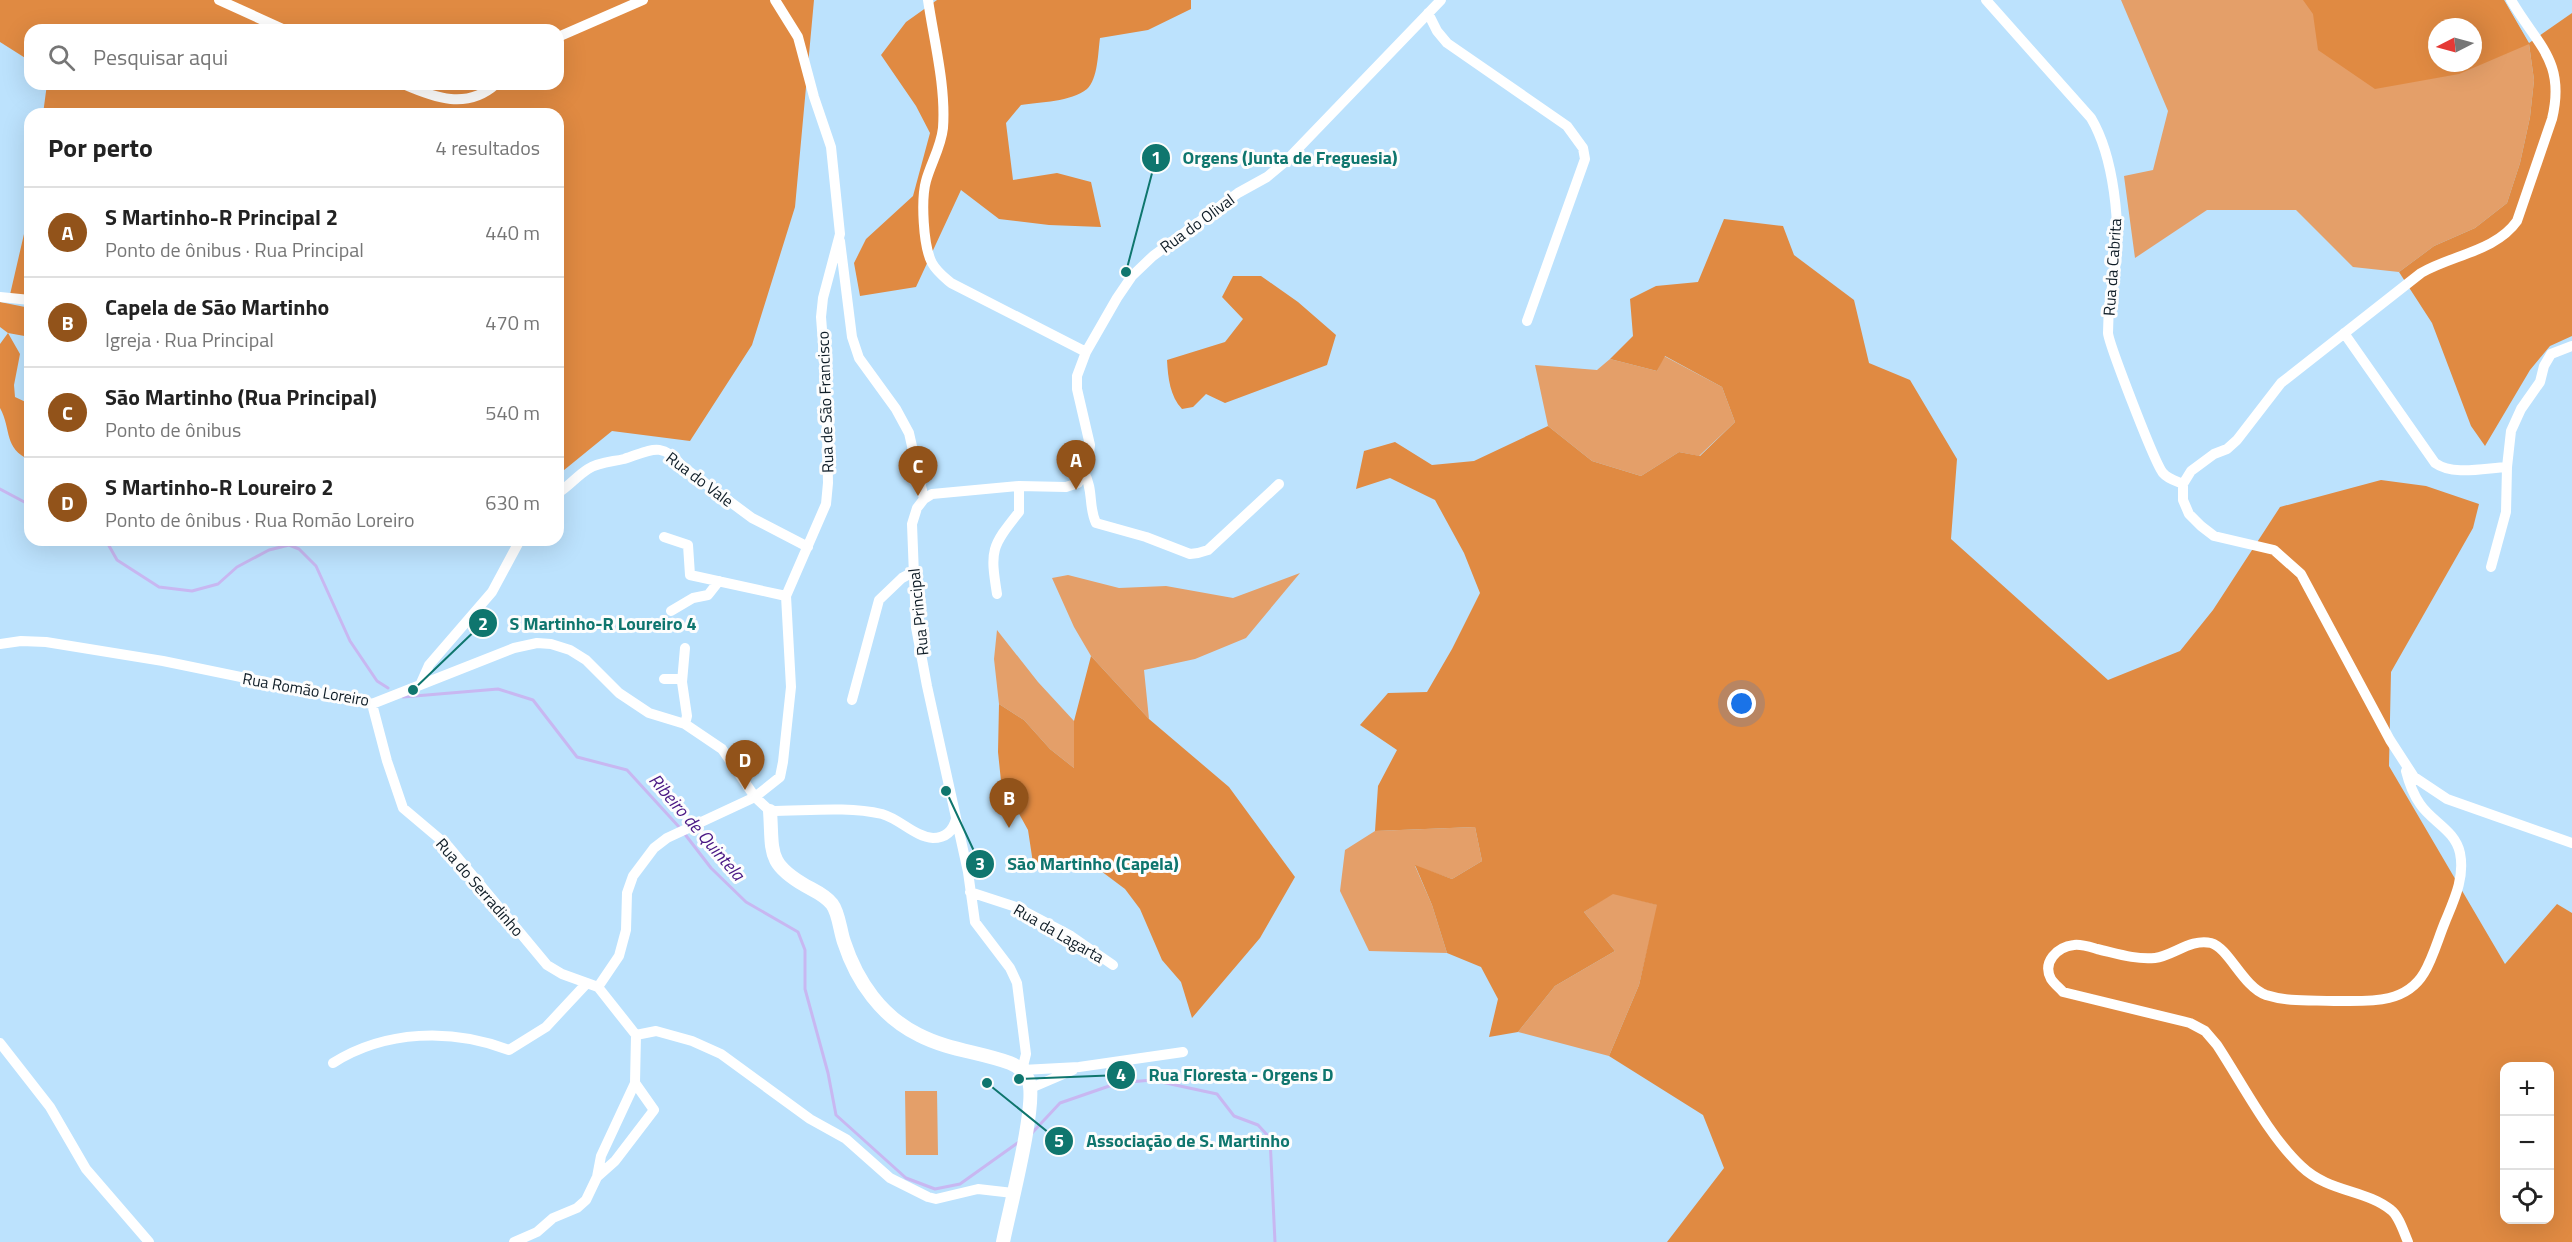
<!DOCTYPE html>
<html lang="pt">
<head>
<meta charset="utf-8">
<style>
	body { margin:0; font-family:"Titillium Web",sans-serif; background:#f2f2f2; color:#222 }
	.controls { position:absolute; right:18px; bottom:18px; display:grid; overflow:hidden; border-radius:12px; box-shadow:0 6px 24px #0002 }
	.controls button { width:54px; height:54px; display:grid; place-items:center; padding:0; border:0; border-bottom:2px solid #e0e0e0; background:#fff; color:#222; font:30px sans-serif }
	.compass { position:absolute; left:2428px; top:18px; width:54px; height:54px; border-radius:50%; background:#fff; box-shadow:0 6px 24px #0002; rotate:264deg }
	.you { position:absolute; left:1742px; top:704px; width:21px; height:21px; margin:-15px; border:4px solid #fff; border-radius:50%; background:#1a73e8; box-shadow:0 0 0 9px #1a73e833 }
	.badge { display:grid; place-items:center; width:39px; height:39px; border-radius:50%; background:#92531a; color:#fff; font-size:20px; font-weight:700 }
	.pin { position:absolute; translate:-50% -50px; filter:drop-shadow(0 2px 3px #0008) }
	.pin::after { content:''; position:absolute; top:32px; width:21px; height:18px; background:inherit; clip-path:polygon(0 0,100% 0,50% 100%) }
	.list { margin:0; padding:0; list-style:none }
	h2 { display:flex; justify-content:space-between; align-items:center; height:78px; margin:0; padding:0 24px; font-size:26px }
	h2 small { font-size:20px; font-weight:400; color:#767676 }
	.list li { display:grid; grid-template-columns:39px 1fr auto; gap:18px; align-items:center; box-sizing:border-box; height:90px; padding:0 24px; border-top:2px solid #e0e0e0 }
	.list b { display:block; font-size:22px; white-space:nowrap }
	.list p { margin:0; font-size:20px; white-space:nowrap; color:#767676 }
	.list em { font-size:20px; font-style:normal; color:#767676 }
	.icon { flex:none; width:33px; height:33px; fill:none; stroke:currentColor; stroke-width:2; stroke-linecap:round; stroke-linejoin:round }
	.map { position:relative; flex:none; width:2572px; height:1242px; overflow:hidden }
	.search { position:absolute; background:#fff; box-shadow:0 6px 24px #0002; left:24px; top:24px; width:540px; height:66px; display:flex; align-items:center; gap:15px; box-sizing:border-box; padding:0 21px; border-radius:18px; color:#767676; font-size:22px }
	.panel { position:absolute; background:#fff; box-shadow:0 6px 24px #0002; left:24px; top:108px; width:540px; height:438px; border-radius:18px }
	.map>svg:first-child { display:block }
	.green { fill:#e49f69; fill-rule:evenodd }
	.forest { fill:#e08a42; fill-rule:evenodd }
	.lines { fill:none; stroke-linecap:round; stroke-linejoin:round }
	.stream { stroke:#c8b7f1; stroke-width:3 }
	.minor { stroke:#fff; stroke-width:10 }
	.tertiary { stroke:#fff; stroke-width:14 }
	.labels { text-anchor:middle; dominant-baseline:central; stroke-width:6; stroke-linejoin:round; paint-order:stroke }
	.street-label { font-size:16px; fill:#0f1d27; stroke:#fdfdfd }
	.water-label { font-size:18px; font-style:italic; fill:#481583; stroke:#fdfdfd }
	.leader { fill:none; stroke:#0f766e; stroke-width:2 }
	.callout-dot { fill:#0f766e; stroke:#fdfdfd; stroke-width:2 }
	.mark-label { font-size:18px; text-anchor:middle; font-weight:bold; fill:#fff }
	.callout-label { font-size:18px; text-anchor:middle; font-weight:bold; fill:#0f766e; stroke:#fdfdfd; stroke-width:6; stroke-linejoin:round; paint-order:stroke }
</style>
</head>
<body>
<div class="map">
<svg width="2572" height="1242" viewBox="0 0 2572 1242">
	<rect width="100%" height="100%" fill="#bce2fd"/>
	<path class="green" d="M2121,0H2504L2529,44L2534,80L2530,117L2520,163L2507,203L2475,228L2434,246L2399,272L2353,267L2296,210H2207L2135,258L2124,176L2153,170L2168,111ZM2437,27H2473V63H2437Z
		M1664,356L1722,387L1735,422L1699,456L1679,452L1641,476L1592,461L1548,426L1535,365L1597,370L1610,359L1657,371Z
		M1300,573L1246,638L1195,659L1144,670L1149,719L1091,656L1074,627L1052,578L1068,575L1119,588L1166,586L1233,598Z
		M997,630L1038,682L1074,721V768L1050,749L1024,720L999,704L994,659Z
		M1475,827L1482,861L1452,879L1415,866L1432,905L1447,953L1369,951L1340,891L1345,850L1375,831Z
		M1613,893L1658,905L1639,985L1609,1056L1518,1032L1555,986L1615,951L1584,912Z
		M905,1091H937L938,1155H906Z"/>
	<path class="forest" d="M0,0H814L795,207L752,345L690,441L612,431L558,475V114H43L47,84H558V30H30V61L0,42Z
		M937,0H1191V9L1148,30L1100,38C1098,52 1098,79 1087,89C1071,102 1040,102 1021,105L1006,123L1013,180L1057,173L1091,182L1101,227L1049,225L999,219L961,190L916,287L860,296L854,263L866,239L913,196L930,133L916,106L881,55L906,22Z
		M2303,0H2504L2529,43L2572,13V336L2550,346L2530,370L2485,446L2471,426L2432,323L2399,272L2434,246L2475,228L2507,203L2520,163L2530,117L2534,80L2529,44L2459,74L2375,89L2318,50L2313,14ZM2437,27H2473V63H2437Z
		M30,208V298L9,299Z
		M1724,219L1783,226L1794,255L1854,300L1869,363L1910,380L1957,459L1951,539L2108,680L2180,651L2213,610L2280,507L2381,480L2426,486L2479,504L2473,528L2391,672L2389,766L2505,964L2557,904L2572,913V1242H1667L1724,1168L1703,1115L1609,1056L1639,985L1657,905L1613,894L1584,912L1615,951L1555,986L1518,1032L1489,1037L1498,999L1481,967L1447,953L1432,905L1415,865L1452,879L1482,861L1475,827L1375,831L1378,786L1397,750L1360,725L1388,693L1427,692L1452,649L1480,593L1464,553L1435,500L1390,478L1356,489L1364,451L1395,442L1432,465L1474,461L1548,426L1592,461L1641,476L1679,452L1700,456L1735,422L1722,387L1665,356L1657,371L1610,359L1633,336L1630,299L1656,286L1698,282ZM2504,1066H2550V1220H2504Z
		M1233,276H1261L1298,302L1336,335L1327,365L1225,403L1206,394L1193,407L1182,409C1170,396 1168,378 1167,360L1225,342L1243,319L1222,297Z
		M0,302L30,308V337L8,333L20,354L14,385L15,397L30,404V460C3,448 12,430 0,408V344L8,333L0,327Z
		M1091,656L1149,719L1229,787L1295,877L1260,938L1192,1018L1181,982L1162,960L1140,909L1125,889L1097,868L1033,863L1028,830L1001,781L998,752L999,704L1024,720L1050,749L1074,768V721Z"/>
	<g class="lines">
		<path class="stream" d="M0,489L30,505
			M101,540L108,544L117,560L159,587L192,591L218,584L237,567L269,550L289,545L299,549L316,566L350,641L377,681L388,688
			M403,697L498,689L533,700L577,757L627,770L680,828
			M684,833L711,868L746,902L798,932L805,950V989L828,1073L836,1115L906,1178L935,1189L960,1184L1019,1142
			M1032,1133L1060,1103L1118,1083L1152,1080L1217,1094L1234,1116L1258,1125L1270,1138L1275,1242"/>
		<path class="minor" d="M219,0L285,30
			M928,0C934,41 946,86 943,128C941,147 931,163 926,181C921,199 923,246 932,263C937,272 944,277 951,283L1086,352
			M1986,0L2091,118C2114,157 2121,225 2115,269C2111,290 2108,311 2108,333C2109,344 2155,464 2163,473C2168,479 2176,481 2183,484
			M2511,0C2537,45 2566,61 2552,119L2517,221C2496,251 2452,255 2421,273L2281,383L2237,440L2227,449L2214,454L2191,471L2183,484V500L2189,514L2201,526L2214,536L2274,550L2301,574L2390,740L2414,777L2447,799L2572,843
			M1428,13L1437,31L1447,43L1567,126L1583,148L1585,159L1527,321
			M558,37L643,0
			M403,84C435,98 467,110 496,84
			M840,241L852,337L859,358L896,409L909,433L924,499
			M0,297L30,300
			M2344,333L2435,463C2453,476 2485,468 2507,467
			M1084,472C1094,491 1088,506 1096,523L1146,537L1190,554L1198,553L1208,550L1279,484
			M558,493C569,486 577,476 588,469C599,462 611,462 624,459C650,451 661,440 682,466L752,518L808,547
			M664,537L688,545L690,575L786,596
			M2491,567L2506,512L2507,467L2511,431L2521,409L2540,382L2544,366L2551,354L2572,346
			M997,594C990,550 991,547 1019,512V486
			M671,611L693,598L708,595L719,581
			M0,644L21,641L46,642L163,661L372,704L514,648L537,643L551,644L570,650L586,660L619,693L649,713L685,724L722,749L755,797L770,811C806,811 847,806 882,814C900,819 915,837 933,838C946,838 953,831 956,819
			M685,648L682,682L687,716L685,724
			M664,679H682
			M421,683L429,665L492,592L520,540
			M852,700L879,600L902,578L913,572
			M372,704L387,761L403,808L448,846L547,965L562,974L598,987L636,1035
			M2406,771C2409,783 2413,794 2420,804C2432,822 2455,830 2460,853C2465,878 2454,900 2445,922C2438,939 2433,958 2424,973C2405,1005 2367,1001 2334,1001C2311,1000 2288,1002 2266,995C2243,987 2229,948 2211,943C2191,938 2173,956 2155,958C2135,960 2115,953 2097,949C2090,947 2081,944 2074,945C2057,947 2042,962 2051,979C2054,984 2060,988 2063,992L2190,1023L2205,1031L2217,1045C2242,1083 2269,1136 2301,1166C2329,1193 2365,1189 2391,1210C2399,1216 2404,1233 2408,1242
			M970,892L1016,907L1071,936L1113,965
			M598,987L619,956L626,930L627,893L633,876L654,848L667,838L755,797L780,777L783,762L791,687L786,596L826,504L828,483L826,382L821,317L823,298L840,234L831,147L814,97L798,37L775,0
			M636,1035L656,1031L692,1041L721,1054L810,1119L846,1139L890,1178L928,1197L936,1199L978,1189L1013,1193
			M0,1043L50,1107L86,1169L149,1242
			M1183,1052L1079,1067L1022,1070L1026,1054L1017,983L1010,968L975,922L968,872L927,686L916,627L912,524L917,508L924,499L932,494L1019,486L1066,487L1078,483L1088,461L1090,445L1077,389V376L1086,352L1117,298L1132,276L1153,256L1238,193L1267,177L1285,162L1441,0
			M333,1063C385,1030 452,1028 509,1050L546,1027L587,983
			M1031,1088L1073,1070
			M597,1177L615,1161L654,1110L635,1083
			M514,1242L537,1232L553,1218L577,1208L586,1200L597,1177L601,1156L635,1083L636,1035"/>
		<path class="tertiary" d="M770,811C773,852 766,863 806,886C815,891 825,895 832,904C839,913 840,931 844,942C857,982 882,1017 919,1035C948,1050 980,1052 1010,1063C1018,1066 1026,1073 1029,1082C1037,1105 1009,1211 1003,1242"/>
	</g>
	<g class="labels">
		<g class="street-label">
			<text transform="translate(1197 223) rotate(-36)">Rua do Olival</text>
			<text transform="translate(2112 267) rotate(-86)">Rua da Cabrita</text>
			<text transform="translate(825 402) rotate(-92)">Rua de São Francisco</text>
			<text transform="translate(700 479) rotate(37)">Rua do Vale</text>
			<text transform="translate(918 612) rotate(-96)">Rua Principal</text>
			<text transform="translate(306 689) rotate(10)">Rua Romão Loreiro</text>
			<text transform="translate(480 887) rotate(49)">Rua do Serradinho</text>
			<text transform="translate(1059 933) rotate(30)">Rua da Lagarta</text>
		</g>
		<g class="water-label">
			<text transform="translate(697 827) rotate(49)">Ribeiro de Quintela</text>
		</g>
	</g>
	<path class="leader" d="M1126 272L1156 158M413 690L483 623M946 791L980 864M1019 1079L1121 1075M987 1083L1059 1141"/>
	<g class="callout-dot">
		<circle cx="1126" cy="272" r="6"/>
		<circle cx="413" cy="690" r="6"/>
		<circle cx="946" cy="791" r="6"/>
		<circle cx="1019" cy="1079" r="6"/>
		<circle cx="987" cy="1083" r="6"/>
		<circle cx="1156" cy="158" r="15"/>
		<circle cx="483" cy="623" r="15"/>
		<circle cx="980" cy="864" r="15"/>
		<circle cx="1121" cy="1075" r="15"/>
		<circle cx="1059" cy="1141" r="15"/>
	</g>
	<g class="mark-label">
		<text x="1156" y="164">1</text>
		<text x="483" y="630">2</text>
		<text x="980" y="870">3</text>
		<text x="1121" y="1081">4</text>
		<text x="1059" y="1147">5</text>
	</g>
	<g class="callout-label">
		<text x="1290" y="164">Orgens (Junta de Freguesia)</text>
		<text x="603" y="630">S Martinho-R Loureiro 4</text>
		<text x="1093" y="870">São Martinho (Capela)</text>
		<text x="1241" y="1081">Rua Floresta - Orgens D</text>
		<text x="1188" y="1147">Associação de S. Martinho</text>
	</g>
</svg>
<div class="controls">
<button>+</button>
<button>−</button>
<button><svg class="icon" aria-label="locate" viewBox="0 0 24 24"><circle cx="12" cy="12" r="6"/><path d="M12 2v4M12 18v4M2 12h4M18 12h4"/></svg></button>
</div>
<svg class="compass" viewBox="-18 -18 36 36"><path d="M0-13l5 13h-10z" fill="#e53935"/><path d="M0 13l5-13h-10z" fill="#767676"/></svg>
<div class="you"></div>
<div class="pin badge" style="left:1076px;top:490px">A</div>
<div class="pin badge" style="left:1009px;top:828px">B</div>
<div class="pin badge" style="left:918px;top:496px">C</div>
<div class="pin badge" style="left:745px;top:790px">D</div>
<div class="search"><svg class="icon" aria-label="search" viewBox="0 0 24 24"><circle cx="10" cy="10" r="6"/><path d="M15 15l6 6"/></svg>Pesquisar aqui</div>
<section class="panel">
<h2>Por perto<small>4 resultados</small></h2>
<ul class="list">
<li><span class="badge">A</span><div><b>S Martinho-R Principal 2</b><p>Ponto de ônibus · Rua Principal</p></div><em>440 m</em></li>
<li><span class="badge">B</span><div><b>Capela de São Martinho</b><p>Igreja · Rua Principal</p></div><em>470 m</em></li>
<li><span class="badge">C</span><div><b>São Martinho (Rua Principal)</b><p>Ponto de ônibus</p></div><em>540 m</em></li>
<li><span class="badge">D</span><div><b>S Martinho-R Loureiro 2</b><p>Ponto de ônibus · Rua Romão Loreiro</p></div><em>630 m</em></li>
</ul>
</section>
</div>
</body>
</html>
